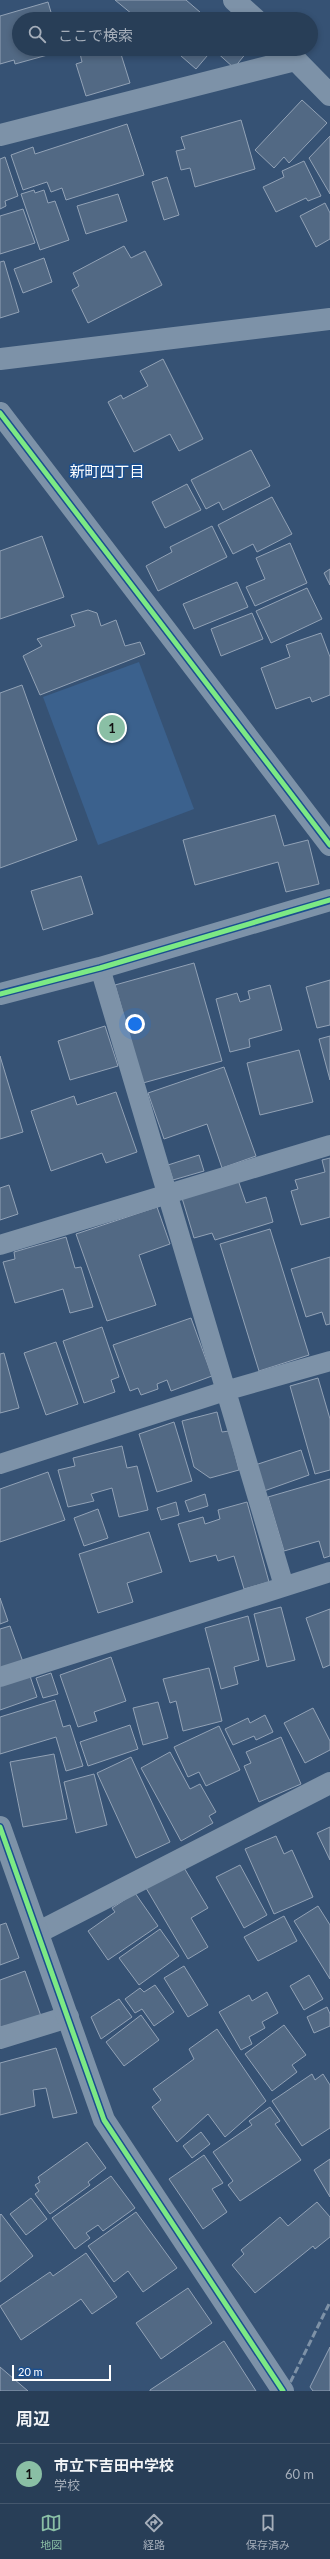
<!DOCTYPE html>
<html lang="ja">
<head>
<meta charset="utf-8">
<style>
	body { margin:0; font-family:Lato,"Noto Sans JP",sans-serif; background:#344961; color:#f1f3f6 }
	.scale { position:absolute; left:12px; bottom:10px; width:99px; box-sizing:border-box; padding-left:4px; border:2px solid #fff; border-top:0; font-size:11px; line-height:14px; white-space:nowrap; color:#fff; -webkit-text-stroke:3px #1b4f8f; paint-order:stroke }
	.you { position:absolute; left:135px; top:1024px; width:14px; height:14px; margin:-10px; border:3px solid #fff; border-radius:50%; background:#1a73e8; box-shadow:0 0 0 6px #1a73e833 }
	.badge { display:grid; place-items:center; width:26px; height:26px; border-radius:50%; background:#8abfa5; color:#111; font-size:13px; font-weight:700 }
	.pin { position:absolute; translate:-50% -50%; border:2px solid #fff; box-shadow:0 1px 4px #0006 }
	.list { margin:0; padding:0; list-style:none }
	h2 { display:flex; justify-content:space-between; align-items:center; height:52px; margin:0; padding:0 16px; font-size:17px }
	h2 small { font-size:13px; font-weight:400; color:#a5aeba }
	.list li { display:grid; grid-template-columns:26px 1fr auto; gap:12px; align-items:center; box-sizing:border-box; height:60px; padding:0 16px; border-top:1px solid #44576d }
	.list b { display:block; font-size:15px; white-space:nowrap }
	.list p { margin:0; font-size:13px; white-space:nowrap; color:#a5aeba }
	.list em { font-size:13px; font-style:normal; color:#a5aeba }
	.icon { flex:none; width:22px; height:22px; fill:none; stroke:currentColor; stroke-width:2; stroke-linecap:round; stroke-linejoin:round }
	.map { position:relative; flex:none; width:330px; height:2391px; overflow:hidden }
	.search { position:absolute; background:#283e57; box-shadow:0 2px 6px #0003; left:12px; right:12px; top:12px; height:44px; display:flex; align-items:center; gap:10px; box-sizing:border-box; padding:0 14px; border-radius:22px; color:#a5aeba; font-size:15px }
	.sheet { height:112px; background:#283e57 }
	nav { display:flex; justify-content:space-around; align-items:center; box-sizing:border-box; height:56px; border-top:1px solid #44576d; background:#283e57; font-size:11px; color:#a5aeba }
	nav a { display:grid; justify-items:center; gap:2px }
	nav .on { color:#8abfa5 }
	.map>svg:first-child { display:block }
	.water { fill:#3b618d }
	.building { fill:#526984; stroke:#92a2b6 }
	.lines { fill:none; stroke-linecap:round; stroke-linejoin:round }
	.service { stroke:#7d92a8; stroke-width:20 }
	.minor { stroke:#7d92a8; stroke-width:22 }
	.tertiary { stroke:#7d92a8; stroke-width:22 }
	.rail { stroke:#7e92a7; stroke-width:3; stroke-dasharray:7 3; stroke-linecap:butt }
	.cycleway-casing { stroke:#1b4f8f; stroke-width:8 }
	.cycleway { stroke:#7ce984; stroke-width:5 }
	.labels { text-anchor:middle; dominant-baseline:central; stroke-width:3; stroke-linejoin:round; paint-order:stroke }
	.neighbourhood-label { font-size:15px; fill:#fff; stroke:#1b4f8f }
</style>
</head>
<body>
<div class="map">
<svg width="330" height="2391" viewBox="0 0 330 2391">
	<rect width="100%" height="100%" fill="#365274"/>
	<path class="water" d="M139,662L194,809L98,845L43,697Z"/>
	<path class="building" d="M115,0H186L208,19H138Z
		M48,2L53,19H19V49L62,51L15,64L14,60L0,64V16Z
		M79,49H111L112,54L120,51L130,83L86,96L76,64L82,62Z
		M173,49H243L247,52L234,68L213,49L196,69Z
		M302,100L327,123L289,163L284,157L274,168L255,150Z
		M241,120L255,169L195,187L190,168L181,170L176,151L185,149L181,137Z
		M127,124L144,175L66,200L62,188L51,192L47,182L23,190L11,155L33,147L35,154Z
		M330,136V194L309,158Z
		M5,157L18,196L5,201L6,206L0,209V159Z
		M304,161L321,196L308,201L306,198L276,212L263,187L284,177L282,171Z
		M167,177L179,215L164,220L152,182Z
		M34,190L35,193L44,190L48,203L55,201L69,240L40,250L21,194Z
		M118,194L127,221L86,234L77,206Z
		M325,203L330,213V239L316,247L300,216Z
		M23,209L35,243L0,254V216Z
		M124,246L131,258L145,251L162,285L88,323L72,290L79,286L73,273Z
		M44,258L52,282L23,293L14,269Z
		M4,261L19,312L0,318V262Z
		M163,359L203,439L179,451L170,434L134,452L108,402L121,395L123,399L148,386L140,371Z
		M251,450L270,486L223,510L219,502L206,509L191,480Z
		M187,484L201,510L165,528L152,502Z
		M272,497L292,534L257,552L253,544L233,554L218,525Z
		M212,526L227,557L158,591L146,566L172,552L170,547Z
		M42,536L64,597L0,619V551Z
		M290,543L307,583L255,606L246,587L265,579L256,558Z
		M330,569V585L324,573Z
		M237,582L248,607L194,629L183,604Z
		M307,588L322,619L271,643L256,611Z
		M88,610L97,613L101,626L116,620L125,646L140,642L145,654L40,695L23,656L42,646L37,639L75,626L71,615Z
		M252,613L263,639L221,656L211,629Z
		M321,633L330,657V695L312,702L310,697L276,709L261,668L290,657L286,645Z
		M22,685L77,840L0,868V693Z
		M275,815L284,846L308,840L319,884L286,892L278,862L195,885L183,840Z
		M81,876L93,914L43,930L31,891Z
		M194,963L222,1061L143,1083L115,985Z
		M330,980V1025L317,1028L306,987Z
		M270,985L282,1030L249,1039L250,1047L230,1052L216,999L237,993L240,1002L250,999L248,991Z
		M105,1026L118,1066L70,1080L58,1041Z
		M330,1036V1080L319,1039Z
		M299,1050L313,1102L260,1115L247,1063Z
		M0,1056L23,1132L0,1139Z
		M224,1067L256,1156L222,1168L207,1124L164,1139L148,1093Z
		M116,1092L137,1152L106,1163L102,1153L51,1171L31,1111L74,1096L77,1105Z
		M199,1155L204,1171L173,1180L168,1165Z
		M330,1158V1217L301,1225L291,1191L298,1189L295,1180L325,1172L322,1160Z
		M238,1180L246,1203L266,1197L273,1222L215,1240L212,1233L194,1238L182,1198Z
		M9,1185L18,1214L0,1220V1188Z
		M157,1207L170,1244L139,1255L156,1305L107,1321L76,1234Z
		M270,1229L309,1355L259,1371L220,1244Z
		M66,1237L75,1268L81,1267L93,1307L70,1313L63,1289L15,1303L3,1262L15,1259L14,1252Z
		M330,1257V1324L326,1325L322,1312L306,1317L291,1269Z
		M191,1318L212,1376L171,1391L167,1380L157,1384L158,1389L141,1395L138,1388L130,1391L113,1345Z
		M102,1327L119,1377L111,1380L115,1392L84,1403L63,1341Z
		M56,1342L78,1404L46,1415L24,1353Z
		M4,1353L19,1408L0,1413V1354Z
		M318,1378L330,1419V1470L315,1474L290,1386Z
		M217,1412L222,1432L229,1431L239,1470L210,1478L194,1467L182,1421Z
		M174,1422L192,1481L157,1492L139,1434Z
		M122,1446L127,1468L137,1466L148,1510L119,1517L112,1488L91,1494L94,1501L68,1507L58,1470L75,1466L73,1458Z
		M301,1450L309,1475L264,1491L255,1465Z
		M48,1472L65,1520L0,1542V1489Z
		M330,1479V1556L324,1558L319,1541L284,1551L268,1497Z
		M205,1494L208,1506L189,1512L185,1501Z
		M176,1502L179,1515L161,1520L157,1508Z
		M247,1502L269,1582L244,1589L234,1556L218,1561L216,1555L190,1562L178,1524L203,1517L205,1524L220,1519L218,1510Z
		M98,1509L108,1538L84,1546L74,1518Z
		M149,1532L162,1572L127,1583L133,1602L98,1613L79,1554Z
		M0,1598L8,1621L0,1624Z
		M281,1607L295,1660L267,1667L254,1614Z
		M330,1609V1665L323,1668L306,1618Z
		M248,1616L259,1660L234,1667L238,1684L221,1689L205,1628Z
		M10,1626L23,1662L0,1670V1629Z
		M111,1657L126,1701L94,1712L97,1721L78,1727L60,1675Z
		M209,1668L222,1721L183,1731L176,1701L170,1703L163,1679Z
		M51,1673L58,1694L43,1698L36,1678Z
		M30,1676L37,1697L0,1710V1686Z
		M55,1700L63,1727L70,1725L83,1766L66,1771L56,1737L0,1754V1717Z
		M158,1702L168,1738L143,1745L133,1708Z
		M313,1708L330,1741V1750L305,1763L284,1723Z
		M265,1715L273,1732L256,1740L254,1736L233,1745L225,1729L248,1718L250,1723Z
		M130,1725L138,1749L88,1766L80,1742Z
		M219,1726L240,1770L206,1786L199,1772L188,1777L174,1747Z
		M281,1737L301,1784L259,1802L244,1766L251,1763L246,1752Z
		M170,1752L190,1789L200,1784L216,1812L209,1816L213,1823L181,1841L141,1768Z
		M54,1754L67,1819L23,1827L10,1762Z
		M131,1757L170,1842L136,1858L97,1773Z
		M94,1774L107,1825L76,1833L64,1782Z
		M330,1827V1860L317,1833Z
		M276,1836L284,1854L292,1850L313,1897L274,1914L245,1849Z
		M240,1865L267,1915L244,1928L216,1877Z
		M183,1866L208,1908L191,1918L208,1947L188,1959L146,1888Z
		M135,1893L158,1926L108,1960L88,1931L115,1912L112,1908Z
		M318,1906L330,1925V1979L294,1921Z
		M284,1916L297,1941L258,1961L244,1937Z
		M6,1923L19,1958L0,1965V1925Z
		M160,1929L179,1956L139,1985L119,1958Z
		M184,1966L208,2005L188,2017L164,1978Z
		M25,1971L42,2019L0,2027V1980Z
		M309,1975L323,1999L304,2010L290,1986Z
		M155,1985L174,2012L154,2026L142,2009L135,2013L125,1999L140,1988L144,1992Z
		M267,1992L278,2013L262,2022L265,2028L249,2037L252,2044L241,2050L219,2012L249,1995L252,2001Z
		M119,1999L132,2017L101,2039L91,2017Z
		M327,2007L330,2014V2026L314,2033L307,2017Z
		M141,2015L159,2040L124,2066L106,2042Z
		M284,2025L306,2055L292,2065L297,2072L272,2091L245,2054Z
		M217,2029L266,2101L225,2137L208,2114L177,2142L152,2107L161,2100L153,2089L194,2059L189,2049Z
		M56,2048L77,2113L53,2118L46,2088L33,2090L35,2106L0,2115V2063Z
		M312,2074L315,2080L323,2074L330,2085V2128L302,2146L272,2101Z
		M270,2107L280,2121L275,2124L301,2160L240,2201L228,2185L233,2181L213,2152L252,2125L249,2121Z
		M201,2132L210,2144L192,2158L183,2146Z
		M87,2142L106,2168L88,2182L90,2185L50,2214L35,2194L39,2191L35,2185L40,2182L38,2177Z
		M204,2155L223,2183L212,2189L227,2212L203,2229L169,2179Z
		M330,2159V2197L314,2170Z
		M111,2176L135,2208L103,2231L98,2225L86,2233L90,2238L75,2249L52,2218Z
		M31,2198L47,2219L26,2235L10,2214Z
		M317,2202L330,2217V2237L315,2249L313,2246L255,2293L232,2265L244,2254L241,2250L280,2217L288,2226Z
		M136,2212L177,2268L143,2292L128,2271L114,2282L88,2246Z
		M1,2214L33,2256L0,2282V2215Z
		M86,2253L117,2297L92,2314L81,2299L21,2340L0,2306L50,2272L53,2276Z
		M188,2288L212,2323L161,2359L136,2323Z
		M224,2341L256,2391H150V2390Z
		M330,2347V2391H313L310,2387Z
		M0,2367L28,2391H0Z"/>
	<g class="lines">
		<path class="service" d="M100,968L284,1586
			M0,1245L330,1145
			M0,1464L225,1391L330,1361
			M0,1677L330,1572"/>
		<path class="minor" d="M234,0L255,19
			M285,49L330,95
			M0,135L295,60
			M0,359L330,319
			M0,413L330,845
			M39,1932L330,1783
			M0,2038L68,2017"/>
		<path class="tertiary" d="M0,994L100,968L330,900
			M0,1827L104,2120L283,2391"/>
		<path class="rail" d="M286,2391L330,2302"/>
		<g class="cycleway-casing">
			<path id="cycleway" d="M0,413L330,845
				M0,994L100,968L330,900
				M0,1827L104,2120L283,2391"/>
		</g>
		<use href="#cycleway" class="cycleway"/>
	</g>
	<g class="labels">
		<g class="neighbourhood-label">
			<text x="107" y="471">新町四丁目</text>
		</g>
	</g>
</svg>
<div class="scale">20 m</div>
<div class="you"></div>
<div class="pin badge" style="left:112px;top:728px">1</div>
<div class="search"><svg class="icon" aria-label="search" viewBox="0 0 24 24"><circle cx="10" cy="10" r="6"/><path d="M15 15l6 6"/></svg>ここで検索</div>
</div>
<section class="sheet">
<h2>周辺<small></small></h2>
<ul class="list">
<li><span class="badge">1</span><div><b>市立下吉田中学校</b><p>学校</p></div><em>60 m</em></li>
</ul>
</section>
<nav>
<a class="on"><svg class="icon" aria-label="map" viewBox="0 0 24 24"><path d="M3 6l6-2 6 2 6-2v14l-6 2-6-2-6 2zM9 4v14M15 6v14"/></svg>地図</a>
<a><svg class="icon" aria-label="directions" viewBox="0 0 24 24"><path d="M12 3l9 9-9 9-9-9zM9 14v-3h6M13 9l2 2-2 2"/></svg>経路</a>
<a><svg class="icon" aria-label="saved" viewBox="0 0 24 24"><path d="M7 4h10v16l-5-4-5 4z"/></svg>保存済み</a>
</nav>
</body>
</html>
